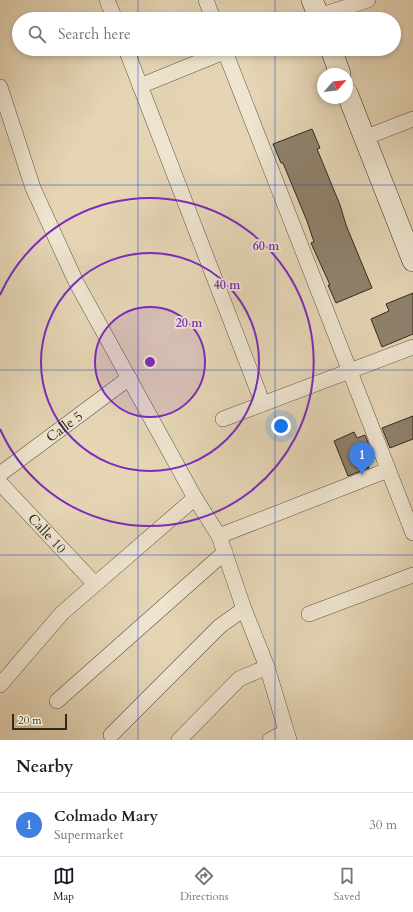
<!DOCTYPE html>
<html lang="en">
<head>
<meta charset="utf-8">
<style>
	body { margin:0; font-family:Cardo,serif; background:#f2f2f2; color:#222 }
	.compass { position:absolute; left:317px; top:68px; width:36px; height:36px; border-radius:50%; background:#fff; box-shadow:0 2px 6px #0003; rotate:63deg }
	.scale { position:absolute; left:12px; bottom:10px; width:55px; box-sizing:border-box; padding-left:4px; border:2px solid #30291e; border-top:0; font-size:11px; line-height:14px; white-space:nowrap; color:#30291e; -webkit-text-stroke:3px #eee4cf; paint-order:stroke }
	.you { position:absolute; left:281px; top:426px; width:14px; height:14px; margin:-10px; border:3px solid #fff; border-radius:50%; background:#1a73e8; box-shadow:0 0 0 6px #1a73e833 }
	.badge { display:grid; place-items:center; width:26px; height:26px; border-radius:50%; background:#111827; color:#fff; font-size:13px; font-weight:700 }
	.pin { position:absolute; translate:-50% -33px; filter:drop-shadow(0 1px 2px #0008) }
	.pin::after { content:''; position:absolute; top:21px; width:14px; height:12px; background:inherit; clip-path:polygon(0 0,100% 0,50% 100%) }
	.list { margin:0; padding:0; list-style:none }
	h2 { display:flex; justify-content:space-between; align-items:center; height:52px; margin:0; padding:0 16px; font-size:17px }
	h2 small { font-size:13px; font-weight:400; color:#767676 }
	.list li { display:grid; grid-template-columns:26px 1fr auto; gap:12px; align-items:center; box-sizing:border-box; height:64px; padding:0 16px; border-top:1px solid #e0e0e0 }
	.list b { display:block; font-size:15px; white-space:nowrap }
	.list p { margin:0; font-size:13px; white-space:nowrap; color:#767676 }
	.list em { font-size:13px; font-style:normal; color:#767676 }
	.icon { flex:none; width:22px; height:22px; fill:none; stroke:currentColor; stroke-width:2; stroke-linecap:round; stroke-linejoin:round }
	.map { position:relative; flex:none; width:413px; height:740px; overflow:hidden }
	.search { position:absolute; background:#fff; box-shadow:0 2px 6px #0003; left:12px; right:12px; top:12px; height:44px; display:flex; align-items:center; gap:10px; box-sizing:border-box; padding:0 14px; border-radius:22px; color:#767676; font-size:15px }
	.sheet { height:116px; background:#fff }
	nav { display:flex; justify-content:space-around; align-items:center; box-sizing:border-box; height:56px; border-top:1px solid #e0e0e0; background:#fff; font-size:11px; color:#767676 }
	nav a { display:grid; justify-items:center; gap:2px }
	nav .on { color:#111827 }
	.map>svg:first-child { display:block }
	.building { fill:#8e826d; stroke:#30291e }
	.lines { fill:none; stroke-linecap:round; stroke-linejoin:round }
	.street-casing { stroke:#5d5444; stroke-width:16 }
	.secondary-casing { stroke:#30291e; stroke-width:22 }
	.street { stroke:#eee4cf; stroke-width:15 }
	.secondary { stroke:#eee4cf; stroke-width:21 }
	.grid { fill:none; stroke:#1d4ed8; stroke-width:1; stroke-opacity:0.55 }
	.ring { fill:none; stroke:#7b2cbf; stroke-width:2 }
	.labels { text-anchor:middle; dominant-baseline:central; stroke-width:4; stroke-linejoin:round; paint-order:stroke }
	.street-label { font-size:14px; fill:#30291e; stroke:#eee4cf }
	.centre { fill:#7b2cbf; stroke:#eee4cf; stroke-width:2 }
	.ring-label { font-size:12px; text-anchor:middle; font-weight:bold; fill:#7b2cbf; stroke:#eee4cf; stroke-width:4; stroke-linejoin:round; paint-order:stroke }
</style>
</head>
<body>
<div class="map">
<svg width="413" height="740" viewBox="0 0 413 740">
	<rect width="100%" height="100%" fill="#e5d5b5"/>
	<filter id="stains"><feTurbulence type="fractalNoise" baseFrequency=".005" numOctaves="4"/><feColorMatrix values="0 0 0 0 .2 0 0 0 0 .09 0 0 0 0 .02 0 0 0 .5 -.17"/></filter>
	<radialGradient id="worn" r=".72"><stop offset=".6" stop-color="#630" stop-opacity="0"/><stop offset="1" stop-color="#630" stop-opacity=".3"/></radialGradient>
	<path class="building" d="M312,129L320,148L317,149L340,205L346,225L372,288L336,303L328,285H330L311,243L314,242L307,221L283,163H281L273,144Z
		M413,293V334L382,347L371,319L389,311L386,304Z
		M413,416V439L390,448L382,428Z
		M354,432L357,438L365,435L373,455L365,458L369,468L348,476L334,441Z"/>
	<g class="lines">
		<g class="street-casing">
			<g id="street">
				<path d="M107,0L115,19"/>
				<path d="M206,0L213,19"/>
				<path d="M310,19L368,0"/>
				<path d="M126,49L263,404"/>
				<path d="M224,49L413,533"/>
				<path d="M140,86L231,49"/>
				<path d="M0,87L33,188L76,282L195,498L219,536L244,609L267,667L289,740"/>
				<path d="M364,138L413,119"/>
				<path d="M223,419L413,347"/>
				<path id="s1" d="M0,474L129,378"/>
				<path id="s2" d="M0,483L95,584"/>
				<path d="M219,536L388,470"/>
				<path d="M309,614L413,575"/>
				<path d="M0,685L62,613L195,498"/>
				<path d="M57,701L225,552"/>
				<path d="M111,735L220,626L244,609"/>
				<path d="M179,740L239,679L267,667"/>
				<path d="M270,740L286,732"/>
			</g>
		</g>
		<g class="secondary-casing">
			<path id="secondary" d="M312,0L320,19
				M331,49L340,74
				M347,93L413,261"/>
		</g>
		<use href="#street" class="street"/>
		<use href="#secondary" class="secondary"/>
	</g>
	<path class="grid" d="M138,0V19M275,0V19M138,49V740M275,49V740M0,185H413M0,370H413M0,555H413"/>
	<circle cx="150" cy="362" r="55" fill="#7b2cbf" fill-opacity=".12"/>
	<g class="ring">
		<circle cx="150" cy="362" r="55"/>
		<circle cx="150" cy="362" r="109"/>
		<path d="M0 295A164 164 0 1 1 0 429"/>
	</g>
	<g class="labels">
		<g class="street-label">
			<text stroke="none"><textPath href="#s1" startOffset="80">Calle 5</textPath></text>
			<text stroke="none"><textPath href="#s2" startOffset="69">Calle 10</textPath></text>
		</g>
	</g>
	<circle cx="150" cy="362" r="6" class="centre"/>
	<g class="ring-label">
		<text x="266" y="250">60 m</text>
		<text x="227" y="289">40 m</text>
		<text x="189" y="327">20 m</text>
	</g>
	<rect width="100%" height="100%" filter="url(#stains)"/>
	<rect width="100%" height="100%" fill="url(#worn)"/>
</svg>
<svg class="compass" viewBox="-18 -18 36 36"><path d="M0-13l5 13h-10z" fill="#e53935"/><path d="M0 13l5-13h-10z" fill="#767676"/></svg>
<div class="scale">20 m</div>
<div class="you"></div>
<div class="pin badge" style="left:362px;top:475px;background:#3f7fe0">1</div>
<div class="search"><svg class="icon" aria-label="search" viewBox="0 0 24 24"><circle cx="10" cy="10" r="6"/><path d="M15 15l6 6"/></svg>Search here</div>
</div>
<section class="sheet">
<h2>Nearby<small></small></h2>
<ul class="list">
<li><span class="badge" style="background:#3f7fe0">1</span><div><b>Colmado Mary</b><p>Supermarket</p></div><em>30 m</em></li>
</ul>
</section>
<nav>
<a class="on"><svg class="icon" aria-label="map" viewBox="0 0 24 24"><path d="M3 6l6-2 6 2 6-2v14l-6 2-6-2-6 2zM9 4v14M15 6v14"/></svg>Map</a>
<a><svg class="icon" aria-label="directions" viewBox="0 0 24 24"><path d="M12 3l9 9-9 9-9-9zM9 14v-3h6M13 9l2 2-2 2"/></svg>Directions</a>
<a><svg class="icon" aria-label="saved" viewBox="0 0 24 24"><path d="M7 4h10v16l-5-4-5 4z"/></svg>Saved</a>
</nav>
</body>
</html>
